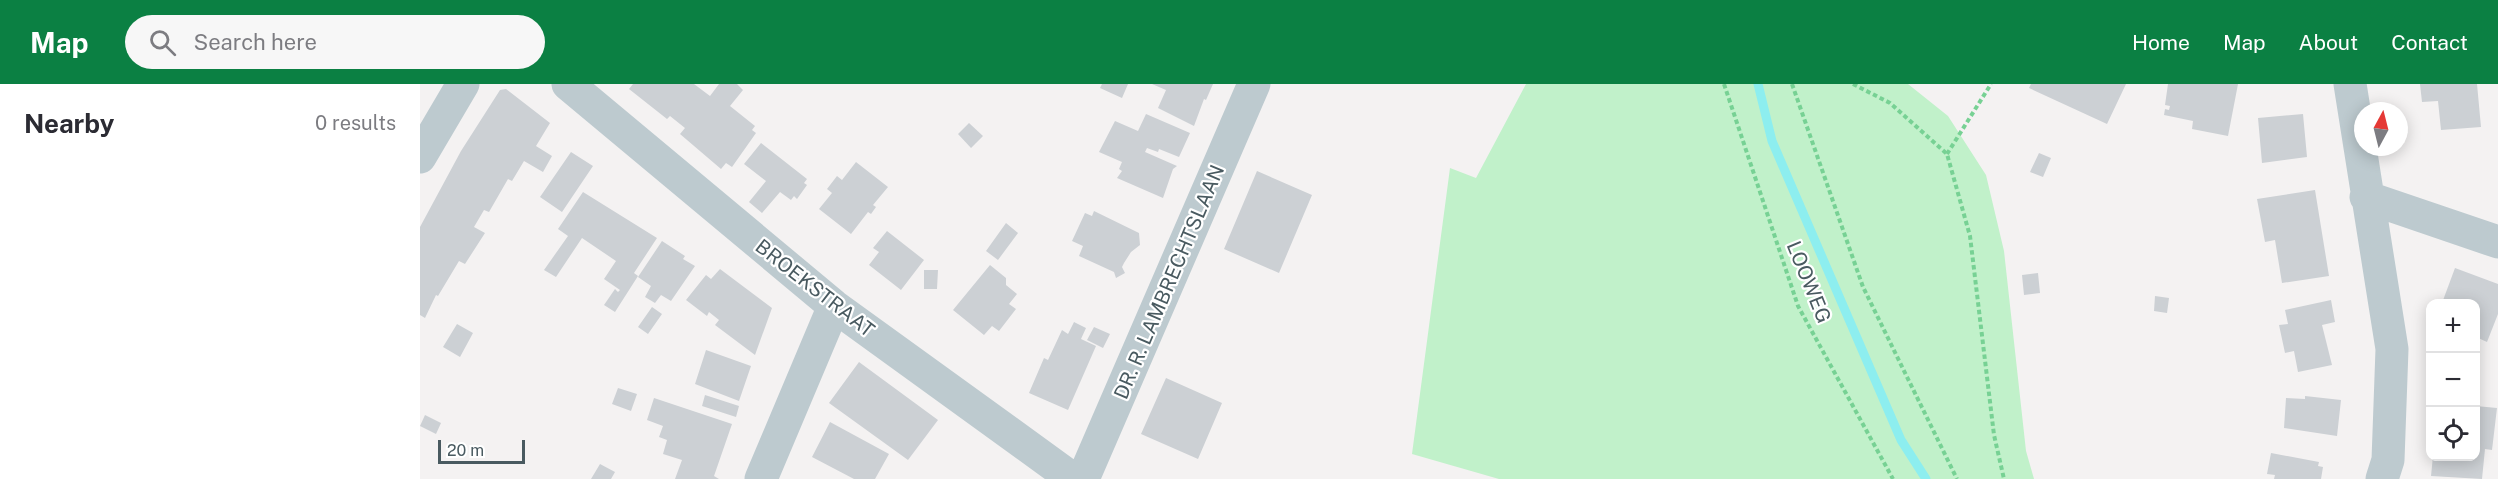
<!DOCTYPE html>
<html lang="en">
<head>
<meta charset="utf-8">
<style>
	body { margin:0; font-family:"Public Sans",sans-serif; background:#f7f7f7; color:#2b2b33 }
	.controls { position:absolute; right:18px; bottom:18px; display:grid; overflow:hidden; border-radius:12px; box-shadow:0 3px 15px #0003 }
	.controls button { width:54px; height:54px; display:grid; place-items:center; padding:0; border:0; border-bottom:2px solid #e1e1e2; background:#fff; color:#2b2b33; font:30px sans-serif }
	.compass { position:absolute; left:1934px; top:18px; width:54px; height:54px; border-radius:50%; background:#fff; box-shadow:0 3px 15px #0003; rotate:7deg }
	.scale { position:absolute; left:18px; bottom:15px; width:87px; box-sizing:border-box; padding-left:6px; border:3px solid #495a60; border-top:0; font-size:16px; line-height:21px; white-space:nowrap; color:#495a60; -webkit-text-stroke:4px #fff; paint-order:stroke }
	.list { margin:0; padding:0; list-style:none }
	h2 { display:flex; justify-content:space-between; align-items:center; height:78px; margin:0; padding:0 24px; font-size:26px }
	h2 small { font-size:20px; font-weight:400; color:#7c7c81 }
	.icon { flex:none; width:33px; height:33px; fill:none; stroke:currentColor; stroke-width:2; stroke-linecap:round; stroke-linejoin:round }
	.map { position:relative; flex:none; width:2078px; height:395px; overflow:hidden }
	header { display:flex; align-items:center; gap:36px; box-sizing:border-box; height:84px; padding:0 30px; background:#0b8043; color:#fff }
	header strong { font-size:28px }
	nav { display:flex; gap:33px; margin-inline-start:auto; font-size:21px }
	.search { width:420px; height:54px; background:#f7f7f7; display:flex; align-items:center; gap:15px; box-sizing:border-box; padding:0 21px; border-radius:33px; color:#7c7c81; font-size:22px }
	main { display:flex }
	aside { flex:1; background:#fff }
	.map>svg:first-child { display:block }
	.green { fill:#c1f1ca }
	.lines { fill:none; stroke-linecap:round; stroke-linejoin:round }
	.stream { stroke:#8deeef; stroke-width:9 }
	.building { fill:#ccd0d4 }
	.path { stroke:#77d194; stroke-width:4; stroke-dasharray:4.5 3; stroke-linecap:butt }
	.street { stroke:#bdcacf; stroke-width:33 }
	.labels { text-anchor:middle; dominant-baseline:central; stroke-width:4.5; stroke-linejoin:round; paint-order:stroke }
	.street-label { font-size:20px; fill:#495a60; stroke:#fff }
</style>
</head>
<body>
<header>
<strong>Map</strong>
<div class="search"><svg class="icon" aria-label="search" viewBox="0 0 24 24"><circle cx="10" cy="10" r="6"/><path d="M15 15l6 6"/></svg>Search here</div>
<nav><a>Home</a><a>Map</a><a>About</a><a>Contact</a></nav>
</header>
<main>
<aside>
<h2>Nearby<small>0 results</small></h2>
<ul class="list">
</ul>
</aside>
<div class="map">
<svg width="2078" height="395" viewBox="0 0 2078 395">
	<rect width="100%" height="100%" fill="#f4f2f2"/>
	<path class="green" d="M1106,0H1488L1528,32L1566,91L1584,167L1606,367L1614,395H1079L992,370L1030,84L1056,94Z"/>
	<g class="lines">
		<path class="stream" d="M1338,0L1352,57L1481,356L1506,395"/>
	</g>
	<path class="building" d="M213,0H274L290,12L299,0H317L323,6L310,22L335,42L332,46L336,49L312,83L306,79L301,85L260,50L265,44L250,32L247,35L209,5Z
		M682,0H708L702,14L680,4Z
		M732,0H793L786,16L784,15L774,42L738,24L746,6Z
		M1611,0H1706L1687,40L1609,4Z
		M1748,0H1818L1808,52L1772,45L1773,37L1744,31L1745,25L1749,26L1750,22L1745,21Z
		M2000,0H2057L2061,43L2021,46L2018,17L2002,18Z
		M86,5L130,39L116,62L132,72L123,88L104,77L92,97L88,95L69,128L64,126L54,143L65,149L45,180L39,177L18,212L16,211L5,234L0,231V143L41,67L80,6Z
		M726,30L770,49L759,73L739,65L738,68L727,64L725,68L757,82L753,85L743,114L697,94L702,87L699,85L702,78L679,68L695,37L718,47Z
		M1883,30L1887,73L1842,79L1838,34Z
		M549,39L563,52L551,64L538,50Z
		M341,59L387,95L384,99L387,101L377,115L374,112L371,116L360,108L342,129L329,118L346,97L324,80Z
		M151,68L173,82L142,128L120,113Z
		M1619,69L1631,74L1623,93L1610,88Z
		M436,78L468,103L453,121L456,123L451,130L448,128L431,150L399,125L412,109L407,105L417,92L422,96Z
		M837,87L892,111L859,189L804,165Z
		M1895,106L1909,192L1862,199L1855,156L1845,158L1837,115Z
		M163,108L237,154L214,189L218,192L195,228L184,221L195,205L198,208L200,206L184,195L196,177L162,154L136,193L124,186L148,152L138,145Z
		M674,127L719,149L720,161L711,168L704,179L702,183L705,189L696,194L694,188L659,172L663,162L652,157L665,129L672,132Z
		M586,139L598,149L578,176L566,167Z
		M467,147L504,176L481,206L449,181L459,168L453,164Z
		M242,157L265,172L263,175L275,182L251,217L241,211L235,219L225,213L231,202L218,193Z
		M570,181L586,194V201L597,210L589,220L596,225L579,247L572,242L564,251L533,226Z
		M2035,184L2078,200V230L2067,258L2056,253L2055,219H2022Z
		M300,185L352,224L335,271L295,241L299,236L289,228L287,232L266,216L286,191L291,195Z
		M504,186H518L517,205H504Z
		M1618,189L1620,209L1604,211L1602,191Z
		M1735,212L1749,214L1747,229L1734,227Z
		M1911,216L1915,238L1902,241L1912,281L1878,288L1874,267L1865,269L1859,241L1868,240L1865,226Z
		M232,223L242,230L228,250L218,243Z
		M654,238L666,244L661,255L676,262L648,326L609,309L624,274L628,276L642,246L648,250Z
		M37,240L53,249L40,273L23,263Z
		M674,243L690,250L683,264L667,256Z
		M286,266L331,282L319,317L275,300Z
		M439,278L518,336L488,376L409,319Z
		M746,294L802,319L778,375L721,350Z
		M198,304L217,310L211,327L192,320Z
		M285,311L319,322L316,333L282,322Z
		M1885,312L1921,316L1917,352L1864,344L1866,314L1885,315Z
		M234,314L312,340L294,392L299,395H255L262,376L243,370L247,356L239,353L243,342L227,336Z
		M2056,322L2077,324L2072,366L2065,365L2062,395L2011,392L2013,372H2056Z
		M5,331L21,339L16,350L0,342Z
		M410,338L469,370L455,395H434L392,373Z
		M1851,369L1899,378L1898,382L1903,383L1901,395H1854L1855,391L1847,390Z
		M180,380L195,388L191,395H171Z"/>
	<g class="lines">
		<path class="path" d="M1304,0L1378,222L1473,395
			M1372,0L1443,203L1537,395
			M1433,0L1470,19L1527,70L1550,152L1574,351L1584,395
			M1527,70L1571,0"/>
		<path class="street" d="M148,0L414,222L653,395
			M1930,0L1972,265L1968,376L1962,395
			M0,73L43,0
			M1946,113L2078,158
			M341,395L414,222
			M663,395L834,0"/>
	</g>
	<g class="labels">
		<g class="street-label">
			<text transform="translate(749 198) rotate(-67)">DR. R. LAMBRECHTSLAAN</text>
			<text transform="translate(1389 198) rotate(68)">LOOWEG</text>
			<text transform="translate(395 204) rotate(38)">BROEKSTRAAT</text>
		</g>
	</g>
</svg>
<div class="controls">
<button>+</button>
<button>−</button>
<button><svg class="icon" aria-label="locate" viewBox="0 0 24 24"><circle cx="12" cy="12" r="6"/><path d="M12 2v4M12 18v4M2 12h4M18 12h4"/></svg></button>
</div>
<svg class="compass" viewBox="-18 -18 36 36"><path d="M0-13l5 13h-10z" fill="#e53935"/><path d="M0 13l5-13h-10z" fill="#7c7c81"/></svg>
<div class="scale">20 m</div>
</div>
</main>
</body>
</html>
